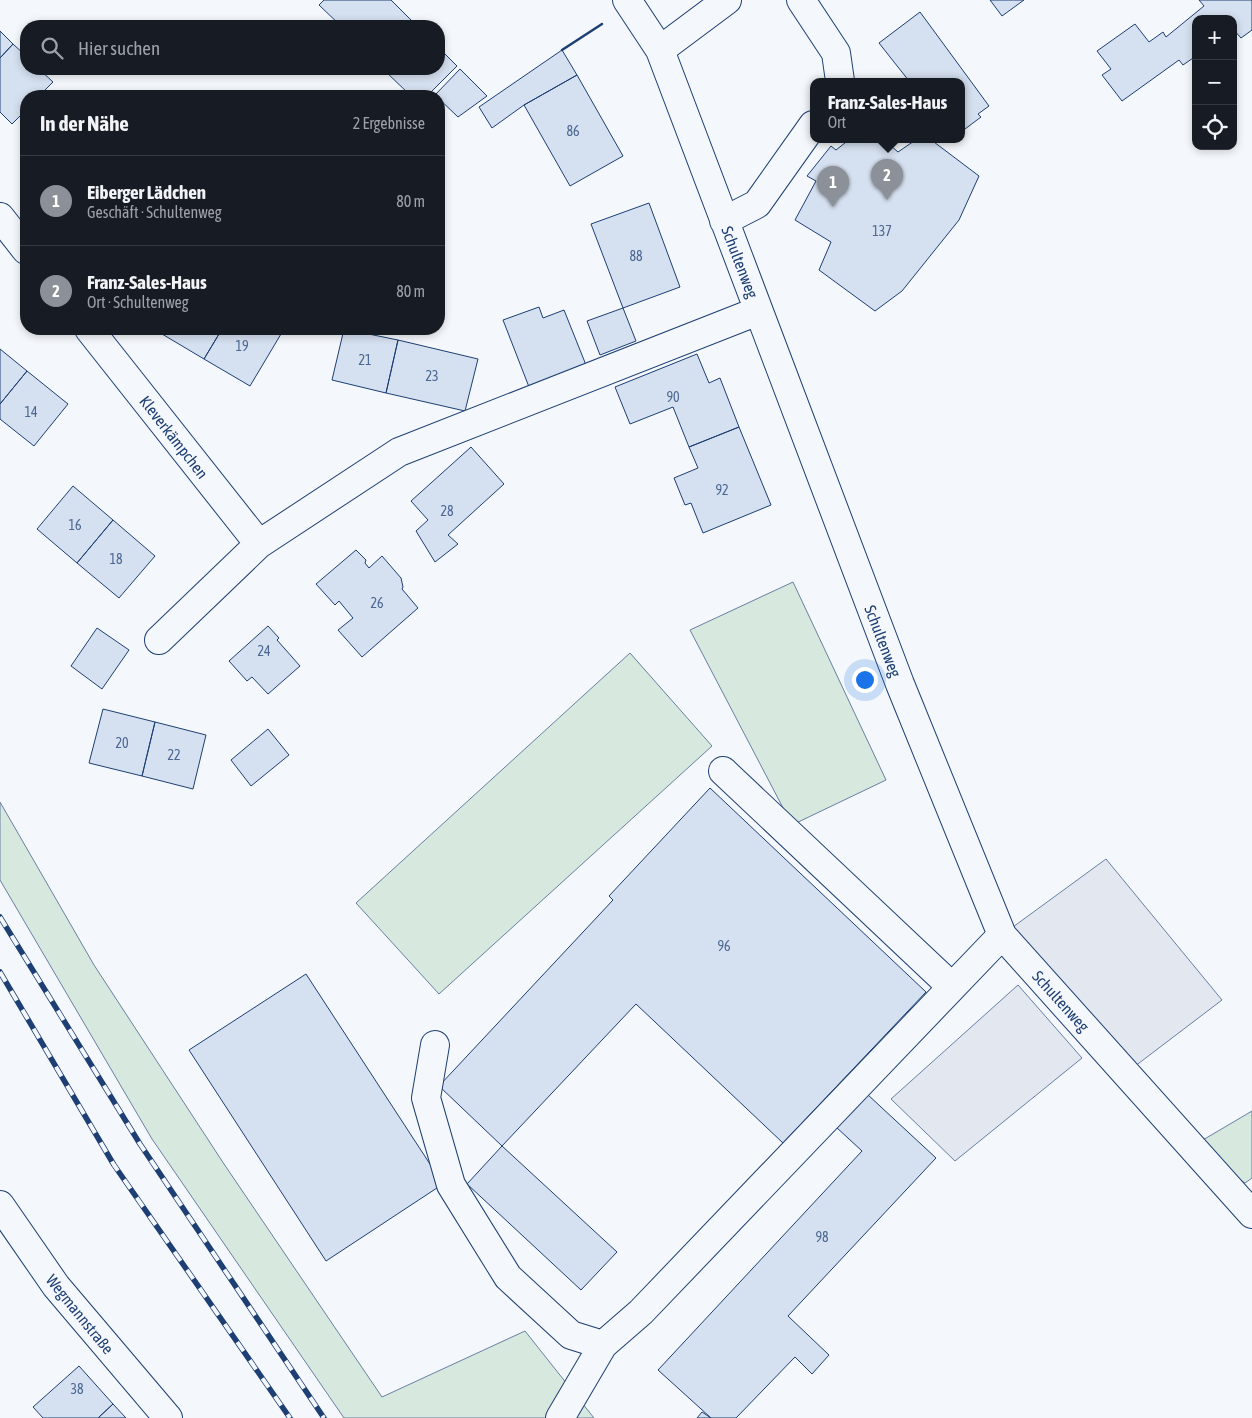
<!DOCTYPE html>
<html lang="de">
<head>
<meta charset="utf-8">
<style>
	body { margin:0; font-family:"Asap Condensed",sans-serif; background:#242831; color:#f1f3f6 }
	.controls { position:absolute; right:15px; top:15px; display:grid; overflow:hidden; border-radius:10px; box-shadow:0 2px 8px #0003 }
	.controls button { width:45px; height:45px; display:grid; place-items:center; padding:0; border:0; border-bottom:1px solid #363941; background:#171b24; color:#f1f3f6; font:25px sans-serif }
	.you { position:absolute; left:864px; top:679px; width:18px; height:18px; margin:-12px; border:4px solid #fff; border-radius:50%; background:#1a73e8; box-shadow:0 0 0 8px #1a73e833 }
	.badge { display:grid; place-items:center; width:32px; height:32px; border-radius:50%; background:#8c9099; color:#fff; font-size:16px; font-weight:700 }
	.pin { position:absolute; translate:-50% -41px; filter:drop-shadow(0 1px 2px #0008) }
	.pin::after { content:''; position:absolute; top:26px; width:18px; height:15px; background:inherit; clip-path:polygon(0 0,100% 0,50% 100%) }
	.popup { position:absolute; left:810px; top:78px; width:155px; height:65px; box-sizing:border-box; display:grid; place-content:center; border-radius:10px; background:#171b24; filter:drop-shadow(0 1px 4px #0005); font-size:16px; white-space:nowrap; color:#9ea1a6 }
	.popup b { font-size:19px; color:#f1f3f6 }
	.popup::after { content:''; position:absolute; left:50%; top:100%; margin-left:-10px; border:10px solid transparent; border-top-color:#171b24 }
	.list { margin:0; padding:0; list-style:none }
	h2 { display:flex; justify-content:space-between; align-items:center; height:65px; margin:0; padding:0 20px; font-size:21px }
	h2 small { font-size:16px; font-weight:400; color:#9ea1a6 }
	.list li { display:grid; grid-template-columns:32px 1fr auto; gap:15px; align-items:center; box-sizing:border-box; height:90px; padding:0 20px; border-top:1px solid #363941 }
	.list b { display:block; font-size:19px; white-space:nowrap }
	.list p { margin:0; font-size:16px; white-space:nowrap; color:#9ea1a6 }
	.list em { font-size:16px; font-style:normal; color:#9ea1a6 }
	.icon { flex:none; width:28px; height:28px; fill:none; stroke:currentColor; stroke-width:2; stroke-linecap:round; stroke-linejoin:round }
	.map { position:relative; flex:none; width:1252px; height:1418px; overflow:hidden }
	.search { position:absolute; background:#171b24; box-shadow:0 2px 8px #0003; left:20px; top:20px; width:425px; height:55px; display:flex; align-items:center; gap:12px; box-sizing:border-box; padding:0 18px; border-radius:20px; color:#9ea1a6; font-size:19px }
	.panel { position:absolute; background:#171b24; box-shadow:0 2px 8px #0003; left:20px; top:90px; width:425px; height:245px; border-radius:20px }
	.map>svg:first-child { display:block }
	.green { fill:#d7e8df; stroke:#687fa3 }
	.parking { fill:#e3e8f0; stroke:#687fa3 }
	.building { fill:#d5e0f0; stroke:#1d3f73 }
	.lines { fill:none; stroke-linecap:round; stroke-linejoin:round }
	.minor-casing { stroke:#1d3f73; stroke-width:30 }
	.minor { stroke:#f4f7fb; stroke-width:28 }
	.rail-casing { stroke:#1d3f73; stroke-width:5.5 }
	.rail { stroke:#f4f7fb; stroke-width:4; stroke-dasharray:11; stroke-linecap:butt }
	.wall { stroke:#1d3f73; stroke-width:2.5 }
	.labels { text-anchor:middle; dominant-baseline:central; stroke-width:4; stroke-linejoin:round; paint-order:stroke }
	.number-label { font-size:14px; fill:#4b6792 }
	.street-label { font-size:16px; fill:#1d3f73; stroke:#f4f7fb }
</style>
</head>
<body>
<div class="map">
<svg width="1252" height="1418" viewBox="0 0 1252 1418">
	<rect width="100%" height="100%" fill="#f4f7fb"/>
	<path class="green" d="M793,582L886,780L792,825L690,630Z
		M630,653L712,746L439,994L356,903Z
		M0,802L94,965L224,1164L382,1397L525,1331L594,1418H344L152,1139L0,880Z
		M1252,1111V1178L1245,1183L1191,1147Z"/>
	<path class="parking" d="M1106,859L1222,1000L1126,1073L1002,935Z
		M1018,985L1082,1058L955,1161L891,1099Z"/>
	<path class="building" d="M324,0H391L417,26H341L319,5Z
		M990,0H1024L1002,16Z
		M1199,0H1252V30L1241,38L1233,29V19H1196V56L1183,65L1179,60L1122,101L1102,75L1111,69L1097,51L1135,24L1149,42L1163,32L1166,37L1204,6Z
		M920,12L989,106L978,114L981,117L961,132V81H909L879,43Z
		M0,31L13,44L0,58Z
		M13,44L26,56V69H39L53,82L39,96H26V110L12,124L0,112V58Z
		M439,48L457,66L427,96H411L383,69H439Z
		M562,50L577,75L524,105L492,128L479,107Z
		M460,69L487,96L458,117L435,95Z
		M577,75L623,156L570,186L524,105Z
		M850,139H883L898,152L917,139H930L979,176L959,220L902,291L875,311L819,270L831,242L795,220L816,181L807,176L831,146L836,150Z
		M649,203L680,287L623,308L591,224Z
		M539,307L543,318L564,310L586,365L529,387L503,320Z
		M623,308L636,341L600,355L587,321Z
		M158,329H222L204,359L157,331Z
		M222,329H272L281,334L250,386L204,359Z
		M344,329L398,340L386,393L332,380Z
		M398,340L478,359L465,411L386,393Z
		M0,349L27,371L0,404Z
		M697,354L709,383L720,378L739,427L689,447L673,407L630,424L615,387Z
		M27,371L68,404L34,446L0,419V404Z
		M739,427L771,505L703,533L691,503L685,505L674,478L698,468L689,447Z
		M471,447L504,484L448,535L458,544L435,562L416,531L428,520L411,501Z
		M73,486L113,520L77,563L37,529Z
		M113,520L155,556L119,598L77,563Z
		M356,550L366,560L365,563L369,568L382,556L401,578L403,587L402,589L418,608L362,657L338,630L353,618L339,601L335,605L316,584Z
		M268,626L279,638L277,640L300,666L268,694L252,677L247,681L229,661Z
		M97,628L129,650L102,689L71,666Z
		M103,709L155,722L142,776L89,763Z
		M155,722L206,735L193,789L142,776Z
		M268,729L289,755L251,786L231,760Z
		M710,788L926,992L783,1143L636,1004L502,1146L439,1086L613,900L609,896Z
		M306,974L443,1184L326,1261L189,1050Z
		M867,1094L936,1158L788,1316L829,1355L812,1374L795,1357L736,1418H711L658,1370L862,1151L836,1127Z
		M502,1146L617,1252L581,1290L467,1184Z
		M79,1366L113,1404L98,1418H43L33,1407Z
		M113,1404L126,1418H98Z
		M702,1412L711,1418H697Z"/>
	<g class="lines">
		<g class="minor-casing">
			<path id="minor" d="M627,0L660,50L900,684L1002,935L1252,1214
				M801,0L836,53L840,81
				M660,50L727,0
				M0,217L26,250
				M724,221L757,204L813,125
				M89,329L259,544
				M159,640L259,544L399,452L758,311
				M723,771L952,987
				M435,1045L426,1098L451,1185L508,1277L571,1335L603,1345L641,1312L1002,935
				M0,1205L56,1286L168,1418
				M560,1418L603,1345"/>
		</g>
		<use href="#minor" class="minor"/>
		<g class="rail-casing">
			<path id="rail" d="M0,917L140,1144L324,1418
				M0,972L114,1165L290,1418"/>
		</g>
		<use href="#rail" class="rail"/>
		<path class="wall" d="M562,50L602,24"/>
	</g>
	<g class="labels">
		<g class="number-label">
			<text x="573" y="131">86</text>
			<text x="882" y="231">137</text>
			<text x="636" y="256">88</text>
			<text x="242" y="346">19</text>
			<text x="365" y="360">21</text>
			<text x="432" y="376">23</text>
			<text x="673" y="397">90</text>
			<text x="31" y="412">14</text>
			<text x="722" y="490">92</text>
			<text x="447" y="511">28</text>
			<text x="75" y="525">16</text>
			<text x="116" y="559">18</text>
			<text x="377" y="603">26</text>
			<text x="264" y="651">24</text>
			<text x="122" y="743">20</text>
			<text x="174" y="755">22</text>
			<text x="724" y="946">96</text>
			<text x="822" y="1237">98</text>
			<text x="77" y="1389">38</text>
		</g>
		<g class="street-label">
			<text transform="translate(740 262) rotate(69)">Schultenweg</text>
			<text transform="translate(174 437) rotate(52)">Kleverkämpchen</text>
			<text transform="translate(883 641) rotate(69)">Schultenweg</text>
			<text transform="translate(1061 1001) rotate(48)">Schultenweg</text>
			<text transform="translate(80 1314) rotate(51)">Wegmannstraße</text>
		</g>
	</g>
</svg>
<div class="controls">
<button>+</button>
<button>−</button>
<button><svg class="icon" aria-label="locate" viewBox="0 0 24 24"><circle cx="12" cy="12" r="6"/><path d="M12 2v4M12 18v4M2 12h4M18 12h4"/></svg></button>
</div>
<div class="you"></div>
<div class="pin badge" style="left:833px;top:207px">1</div>
<div class="pin badge" style="left:887px;top:200px">2</div>
<div class="popup"><b>Franz-Sales-Haus</b>Ort</div>
<div class="search"><svg class="icon" aria-label="search" viewBox="0 0 24 24"><circle cx="10" cy="10" r="6"/><path d="M15 15l6 6"/></svg>Hier suchen</div>
<section class="panel">
<h2>In der Nähe<small>2 Ergebnisse</small></h2>
<ul class="list">
<li><span class="badge">1</span><div><b>Eiberger Lädchen</b><p>Geschäft · Schultenweg</p></div><em>80 m</em></li>
<li><span class="badge">2</span><div><b>Franz-Sales-Haus</b><p>Ort · Schultenweg</p></div><em>80 m</em></li>
</ul>
</section>
</div>
</body>
</html>
